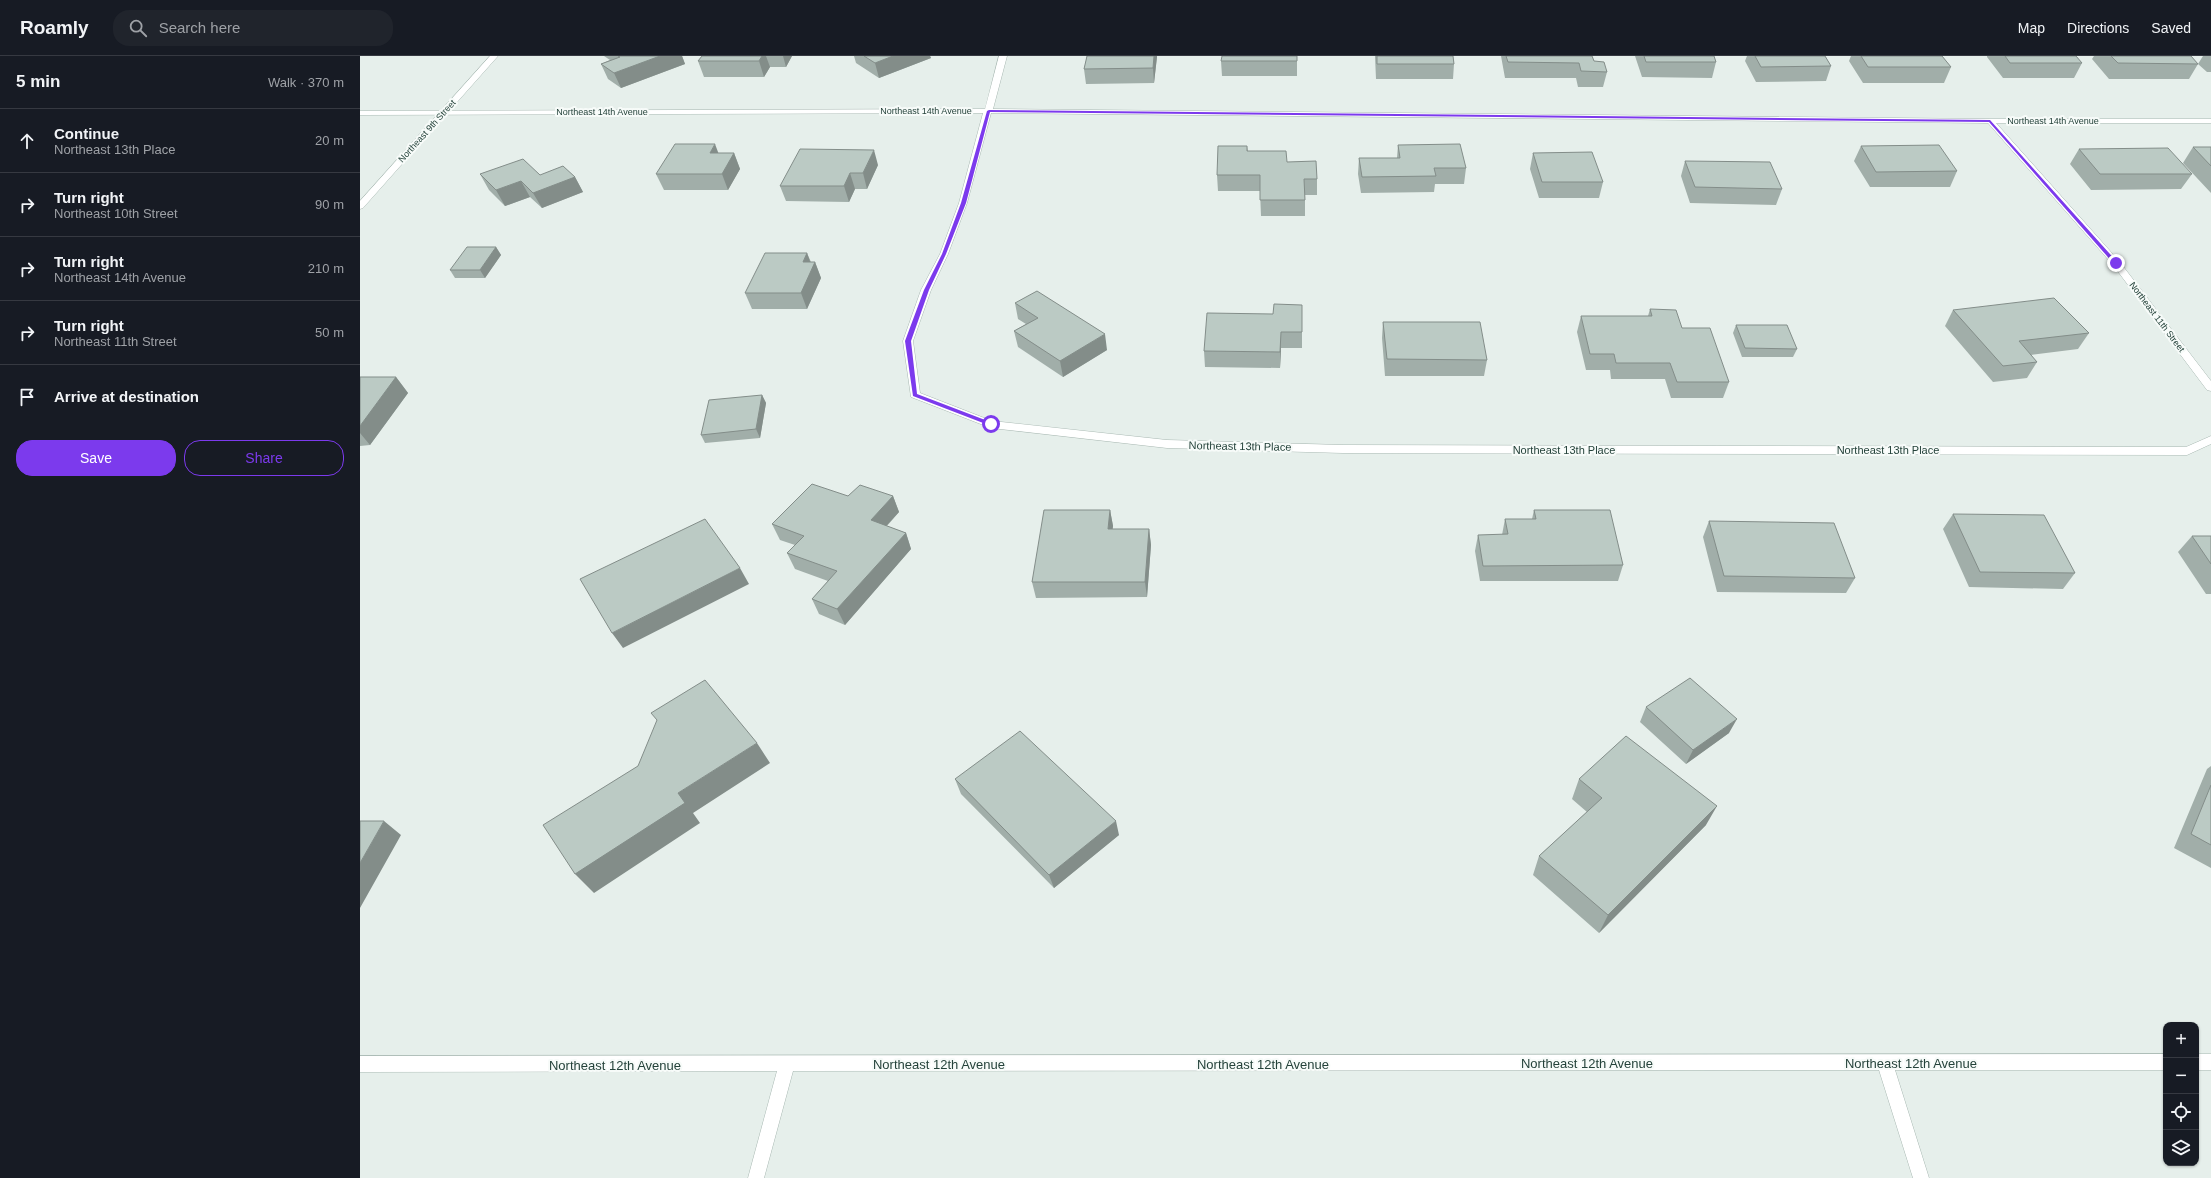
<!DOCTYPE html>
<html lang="en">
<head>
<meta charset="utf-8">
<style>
	body { margin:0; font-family:Helvetica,sans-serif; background:#20242c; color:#f1f3f6 }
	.controls { position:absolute; right:12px; bottom:12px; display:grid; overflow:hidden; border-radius:8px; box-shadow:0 1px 3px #0004 }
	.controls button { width:36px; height:36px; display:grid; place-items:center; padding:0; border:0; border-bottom:1px solid #363941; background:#171b24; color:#f1f3f6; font:20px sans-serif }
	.stop { position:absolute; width:12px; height:12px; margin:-9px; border:3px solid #7c3aed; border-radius:50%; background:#fff }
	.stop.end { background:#7c3aed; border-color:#fff; box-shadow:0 1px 4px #0008 }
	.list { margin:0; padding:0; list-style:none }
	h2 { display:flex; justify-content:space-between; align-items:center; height:52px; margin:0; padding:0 16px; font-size:17px }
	h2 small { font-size:13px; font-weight:400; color:#9ea1a6 }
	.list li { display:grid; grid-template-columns:26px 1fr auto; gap:12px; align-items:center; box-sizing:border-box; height:64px; padding:0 16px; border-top:1px solid #363941 }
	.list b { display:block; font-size:15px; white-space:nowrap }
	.list p { margin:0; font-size:13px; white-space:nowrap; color:#9ea1a6 }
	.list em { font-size:13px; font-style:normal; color:#9ea1a6 }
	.actions { display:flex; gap:8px; padding:12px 16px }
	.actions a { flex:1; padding:9px 0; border:1px solid #7c3aed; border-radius:16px; text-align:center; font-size:14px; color:#7c3aed }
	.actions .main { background:#7c3aed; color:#fff }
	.icon { flex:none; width:22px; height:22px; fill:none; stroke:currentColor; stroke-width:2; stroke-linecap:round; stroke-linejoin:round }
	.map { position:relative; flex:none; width:1851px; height:1122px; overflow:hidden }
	header { display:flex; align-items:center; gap:24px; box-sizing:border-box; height:56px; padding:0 20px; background:#171b24; border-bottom:1px solid #363941 }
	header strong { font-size:19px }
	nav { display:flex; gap:22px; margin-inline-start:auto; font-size:14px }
	.search { width:280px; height:36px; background:#20242c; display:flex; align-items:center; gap:10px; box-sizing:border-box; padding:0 14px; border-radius:16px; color:#9ea1a6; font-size:15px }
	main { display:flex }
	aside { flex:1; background:#171b24 }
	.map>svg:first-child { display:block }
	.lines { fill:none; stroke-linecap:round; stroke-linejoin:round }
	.minor-casing { stroke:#a8b8b2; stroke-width:1 }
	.tertiary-casing { stroke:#a8b8b2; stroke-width:1 }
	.minor { fill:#fff; fill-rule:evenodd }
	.tertiary { fill:#fff; fill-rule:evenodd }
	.wall { fill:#a1aea9 }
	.shaded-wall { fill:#838d89 }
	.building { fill:#bbcac4; stroke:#838d89 }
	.route { fill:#7c3aed }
	.labels { text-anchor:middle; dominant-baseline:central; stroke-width:4; stroke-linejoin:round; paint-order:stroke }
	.far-street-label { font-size:9px; fill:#24423a; stroke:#f7fbf9 }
	.street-label { font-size:11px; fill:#24423a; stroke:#f7fbf9 }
	.near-street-label { font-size:13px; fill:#24423a; stroke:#f7fbf9 }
</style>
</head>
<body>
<header>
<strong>Roamly</strong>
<div class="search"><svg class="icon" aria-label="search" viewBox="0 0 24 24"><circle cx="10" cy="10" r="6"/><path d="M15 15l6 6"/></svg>Search here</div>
<nav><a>Map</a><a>Directions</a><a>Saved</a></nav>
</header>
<main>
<aside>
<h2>5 min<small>Walk · 370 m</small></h2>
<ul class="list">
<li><svg class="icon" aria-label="ahead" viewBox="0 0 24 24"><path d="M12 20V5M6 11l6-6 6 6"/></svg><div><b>Continue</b><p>Northeast 13th Place</p></div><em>20 m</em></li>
<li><svg class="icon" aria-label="right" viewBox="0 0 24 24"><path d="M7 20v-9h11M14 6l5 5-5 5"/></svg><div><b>Turn right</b><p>Northeast 10th Street</p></div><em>90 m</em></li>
<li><svg class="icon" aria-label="right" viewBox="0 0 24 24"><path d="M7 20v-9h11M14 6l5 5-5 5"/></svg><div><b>Turn right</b><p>Northeast 14th Avenue</p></div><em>210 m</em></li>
<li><svg class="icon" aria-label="right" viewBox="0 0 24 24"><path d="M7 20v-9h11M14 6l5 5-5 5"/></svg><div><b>Turn right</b><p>Northeast 11th Street</p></div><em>50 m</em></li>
<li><svg class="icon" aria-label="arrive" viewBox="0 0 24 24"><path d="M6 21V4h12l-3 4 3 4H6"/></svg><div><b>Arrive at destination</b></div></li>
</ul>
<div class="actions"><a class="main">Save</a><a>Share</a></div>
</aside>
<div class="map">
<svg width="1851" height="1122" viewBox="0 0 1851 1122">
	<rect width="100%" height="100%" fill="#e6efeb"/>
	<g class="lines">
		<g class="minor-casing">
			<path id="minor" d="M639,0H647L633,53L1630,63H1851V67H1636L1759,205L1851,325V335L1847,334L1753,209L1628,67L631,57L607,147L588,198L571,234L553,285L560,337L632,365L807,384L983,389L1826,391L1851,380V388L1827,399L983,397L807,392L631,372L551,341L543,285L561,234L580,198L599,147L623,57L0,59V55L625,53Z
				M1806,998V1014H1535L1569,1122H1553L1519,1014L433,1015L404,1122H388L417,1015L0,1016V1000Z
				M1836,998H1851V1014H1836Z"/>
		</g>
		<g class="tertiary-casing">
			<path id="tertiary" d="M130,0H138L3,152L0,153V145Z"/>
		</g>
		<use href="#minor" class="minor"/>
		<use href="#tertiary" class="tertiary"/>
	</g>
	<path class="wall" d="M244,0H322L325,8L261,32L248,23L241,8L250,4Z
		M342,0H432L426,11H410L404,21H344L338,5Z
		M494,0H570L571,2L519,22L496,7Z
		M727,0H797L794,27L726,28L724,13Z
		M937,0V20H862L861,5Z
		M1015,0H1093L1094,8L1093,23H1016Z
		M1141,0H1232L1234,5L1247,16L1243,31H1218L1216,22H1145Z
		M1275,0H1354L1356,6L1352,22L1282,21Z
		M1387,0H1465L1471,10L1466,25L1396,26L1385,5Z
		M1491,0H1582L1591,11L1584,27H1503L1489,5Z
		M1627,0H1716L1722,7L1714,22H1643L1627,1Z
		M1734,0H1831L1838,8L1829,23H1749L1732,3Z
		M1843,0H1851V16H1847L1838,8Z
		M1038,89L1106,112L1104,128H1075L1074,136L1001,137L998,118L999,102H1037Z
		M887,90L888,95L927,106L957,123V139H945V160H901L900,135H858L857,119Z
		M1501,90L1597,115L1590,131H1510L1494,105Z
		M1833,91H1851V137L1823,107Z
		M1719,93L1832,118L1821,133L1731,134L1710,108Z
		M358,97H374L380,113L368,134H304L296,118Z
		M1173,97L1243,126L1239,142H1179L1170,113Z
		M1325,105L1422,133L1416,149L1330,147L1321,120Z
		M518,109L507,133H495L489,146L426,145L420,130Z
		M120,118L180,119L215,121L223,136L182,152L170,141L145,150L129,134Z
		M136,191L141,199L125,222H95L90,214Z
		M447,197L451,206H455L461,222L447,253H392L385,237Z
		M655,247L747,294L703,321L658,291L654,275L666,268L658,263Z
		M942,249V292H921L920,312L845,311L844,295L913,258Z
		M1290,253L1322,272L1369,326L1363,342H1311L1305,323H1251L1250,314H1226L1217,276L1221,260H1288Z
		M1593,254L1729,277L1718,293L1671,299L1677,306L1667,322L1633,326L1585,270Z
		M1023,266L1127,304L1124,320H1025L1022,282Z
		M1376,269L1437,293L1433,301H1382L1373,277Z
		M0,321H36L48,337L10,389L0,390Z
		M402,339L406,347L400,382L345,387L341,379Z
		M488,440H533L539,456L527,470L546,477L551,493L485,569L459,558L452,543L468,525L435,513L427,497L435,489L420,484L412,468Z
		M750,454L753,470L752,473H789L791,489L787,541L676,542L672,526Z
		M1174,454L1263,509L1258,525H1120L1115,495L1118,479H1142L1145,463H1172Z
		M1593,458L1715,517L1703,533L1609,531L1583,473Z
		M1349,465L1495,522L1486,537L1357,536L1343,481Z
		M1832,480H1851V538H1846L1818,496Z
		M1286,651L1369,677L1326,708L1280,666Z
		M1851,710V812L1814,792L1847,713Z
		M595,723L759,779L694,832L601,738Z
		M1219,723L1346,769L1239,877L1173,819L1179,800L1227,756L1212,743Z"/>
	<path class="shaded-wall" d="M300,0H322L325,8L261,32L254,17Z
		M402,0H406L410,11L404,21L399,5Z
		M423,0H432L426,11Z
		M533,0H570L571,2L519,22L515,7Z
		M794,0H797V1L794,27L793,12Z
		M355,88L361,104L350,97Z
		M514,94L518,109L507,133L503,117Z
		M374,97L380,113L368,134L362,118Z
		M490,117L495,133L489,146L484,130Z
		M215,121L223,136L182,152L173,137Z
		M161,125L170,141L145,150L136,134Z
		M136,191L141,199L125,222L120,214Z
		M447,197L452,211L455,206L461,222L447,253L441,237L443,206Z
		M921,276V292L920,312V296Z
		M745,278L747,294L703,321L700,305Z
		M36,321L48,337L10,389L0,377V370Z
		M402,339L406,347L400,382L396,373Z
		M533,440L539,456L517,480L511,464Z
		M750,454L753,470L751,489L748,473Z
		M789,473L791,489L787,541L785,526Z
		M546,477L551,493L485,569L477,553Z
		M380,512L389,528L263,592L252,577Z
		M1377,663L1369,677L1326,708L1333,694Z
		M397,687L410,707L333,757L340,767L234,837L215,818L318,737Z
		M1357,750L1346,769L1239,877L1248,859Z
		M24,765L41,779L0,852V807Z
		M756,765L759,779L694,832L689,819Z"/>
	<path class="building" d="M258,0H300L254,17L241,8L260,1Z
		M342,0H402L399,5H338Z
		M504,0H533L515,7Z
		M727,0H794L793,12L724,13Z
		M862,0H937V5H861Z
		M1017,0H1093L1094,8H1017Z
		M1146,0H1232L1234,5L1244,6L1247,16L1221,15L1219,7L1148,6Z
		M1284,0H1354L1356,6H1286Z
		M1395,0H1465L1471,10L1401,11Z
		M1501,0H1582L1591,11H1508Z
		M1645,0H1716L1722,7H1650Z
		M1751,0H1831L1838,8L1758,7Z
		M315,88H355L350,97H374L362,118H296Z
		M1100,88L1106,112H1074L1076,120L1002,121L999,102H1040L1038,89Z
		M1579,89L1597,115L1516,116L1501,90Z
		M858,90H887V95H926L927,106L956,105L957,123H944L945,144H900V119H857Z
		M1833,91H1851V110Z
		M1808,92L1832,118H1740L1719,93Z
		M440,93L514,94L503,117H490L484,130H420Z
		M1232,96L1243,126H1182L1173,97Z
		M163,103L180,119L203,110L215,121L173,137L161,125L136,134L120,118Z
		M1325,105L1410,106L1422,133L1335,131Z
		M107,191H136L120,214H90Z
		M405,197H447L443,206H455L441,237H385Z
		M677,235L745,278L700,305L654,275L678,262L655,247Z
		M1694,242L1729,277L1659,285L1677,306L1643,310L1593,254Z
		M914,248L942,249V276H921L920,296L844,295L847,257L913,258Z
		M1290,253L1316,254L1322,272H1350L1369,326H1317L1310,307H1256L1254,298H1230L1221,260H1292Z
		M1023,266H1120L1127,304L1027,303Z
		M1376,269H1427L1437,293L1385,292Z
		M0,321H36L0,370Z
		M402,339L396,373L341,379L349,344Z
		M452,428L488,440L500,429L533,440L511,464L546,477L477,553L452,543L477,515L427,497L444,480L412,468Z
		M684,454H750L748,473H789L785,526H672Z
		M1174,454H1250L1263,509L1123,510L1118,479L1148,478L1145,463H1176Z
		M1593,458L1684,459L1715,517L1620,516Z
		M345,463L380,512L252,577L220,523Z
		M1349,465L1474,467L1495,522L1364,520Z
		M1832,480H1851V508Z
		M1330,622L1377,663L1333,694L1286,651Z
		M345,624L397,687L318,737L325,747L215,818L183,769L278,710L297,664L291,657Z
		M660,675L756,765L689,819L595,723Z
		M1266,680L1357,750L1248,859L1179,800L1242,742L1219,723Z
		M1851,729V789L1831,778Z
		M0,765H24L0,807Z"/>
	<path class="route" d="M629,54L1630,64L1758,207L1754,208L1629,66L630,56L606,147L586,198L569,234L551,285L557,338L633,367L631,370L553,340L545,285L564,234L582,198L601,147L627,55Z"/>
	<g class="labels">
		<g class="far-street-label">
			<text x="566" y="55">Northeast 14th Avenue</text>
			<text x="242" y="56">Northeast 14th Avenue</text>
			<text x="1693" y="65">Northeast 14th Avenue</text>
			<text transform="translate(67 75) rotate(-48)">Northeast 9th Street</text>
			<text transform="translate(1797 261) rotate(53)">Northeast 11th Street</text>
		</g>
		<g class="street-label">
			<text transform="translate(880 390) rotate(1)">Northeast 13th Place</text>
			<text x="1204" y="394">Northeast 13th Place</text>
			<text x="1528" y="394">Northeast 13th Place</text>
		</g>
		<g class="near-street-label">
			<text x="1227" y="1007">Northeast 12th Avenue</text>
			<text x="1551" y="1007">Northeast 12th Avenue</text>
			<text x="579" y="1008">Northeast 12th Avenue</text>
			<text x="903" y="1008">Northeast 12th Avenue</text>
			<text x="255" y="1009">Northeast 12th Avenue</text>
		</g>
	</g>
</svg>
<div class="controls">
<button>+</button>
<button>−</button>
<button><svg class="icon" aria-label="locate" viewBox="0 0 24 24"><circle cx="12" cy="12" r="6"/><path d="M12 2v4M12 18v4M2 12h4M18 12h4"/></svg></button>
<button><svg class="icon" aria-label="layers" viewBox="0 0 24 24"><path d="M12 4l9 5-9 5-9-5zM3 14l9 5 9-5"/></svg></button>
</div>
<div class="stop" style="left:631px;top:368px"></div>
<div class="stop end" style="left:1756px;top:207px"></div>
</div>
</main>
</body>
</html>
